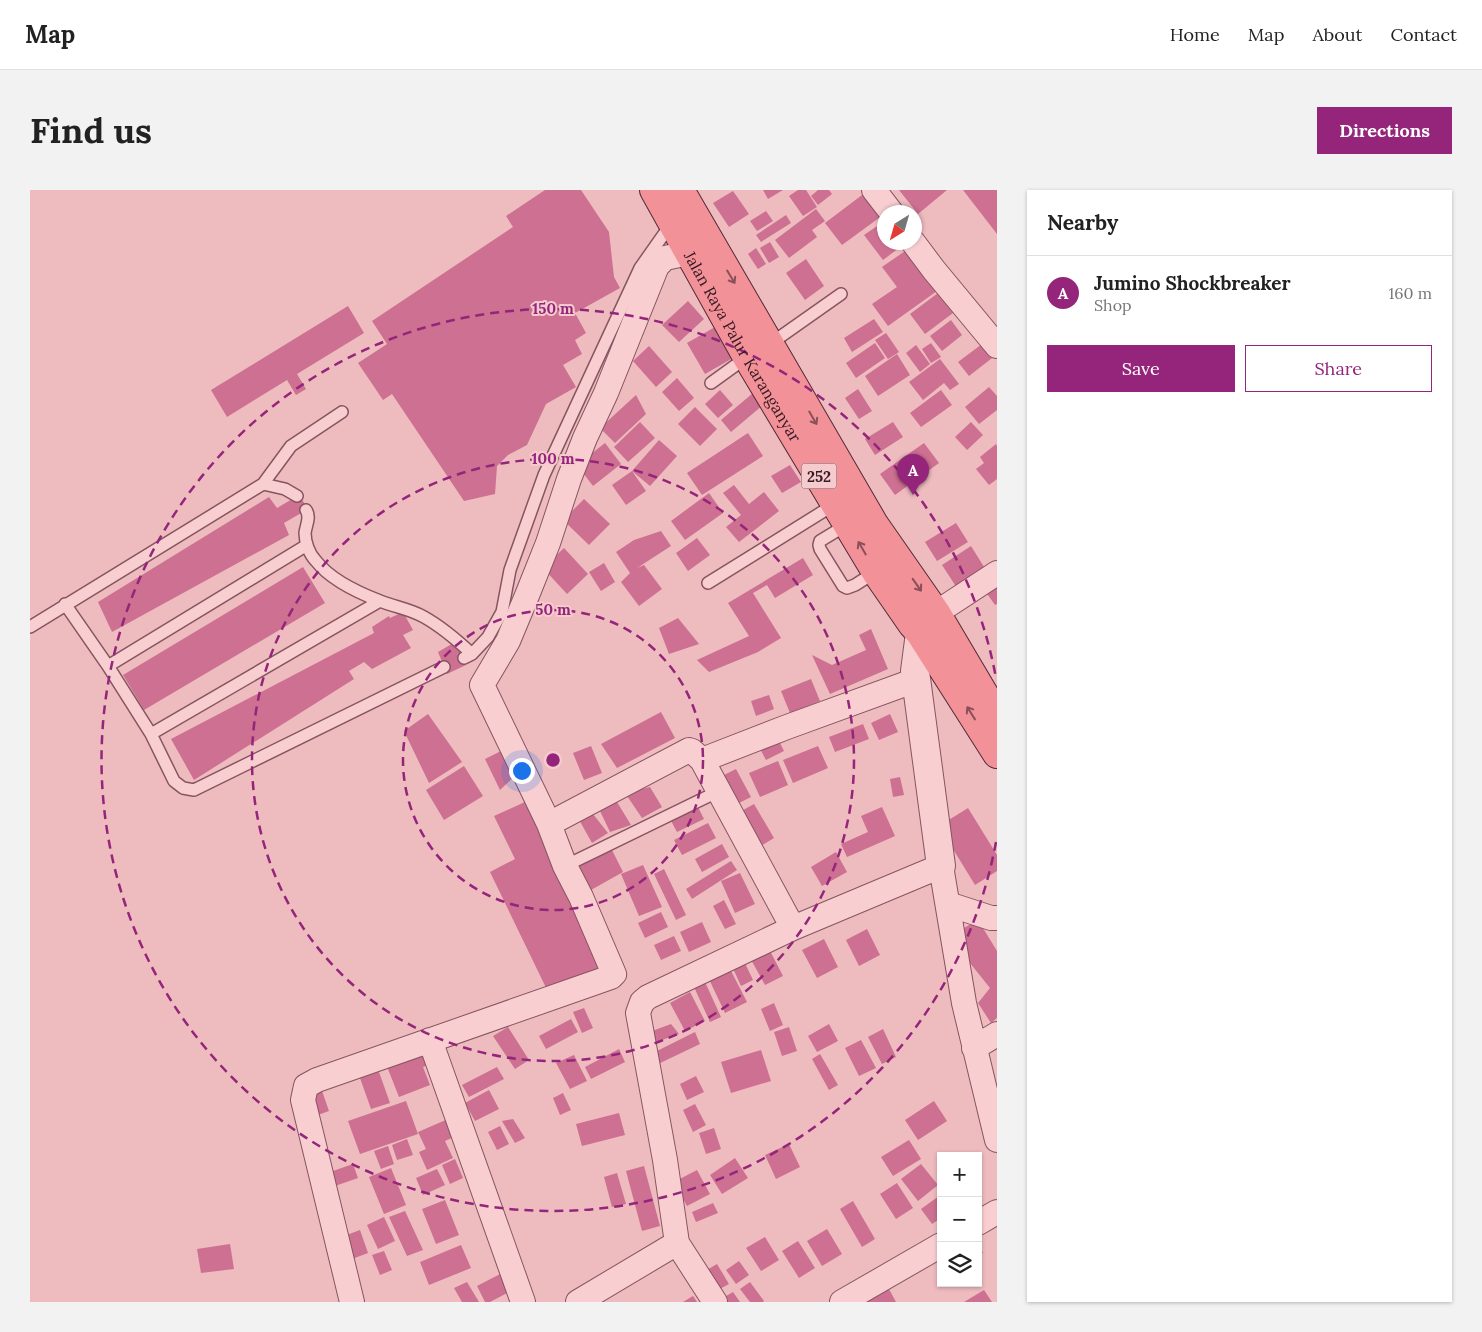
<!DOCTYPE html>
<html lang="en">
<head>
<meta charset="utf-8">
<style>
	body { margin:0; font-family:Lora,serif; background:#f2f2f2; color:#222 }
	.controls { position:absolute; right:15px; bottom:15px; display:grid; overflow:hidden; border-radius:0px; box-shadow:0 1px 4px #0004 }
	.controls button { width:45px; height:45px; display:grid; place-items:center; padding:0; border:0; border-bottom:1px solid #e0e0e0; background:#fff; color:#222; font:25px sans-serif }
	.compass { position:absolute; left:847px; top:15px; width:45px; height:45px; border-radius:50%; background:#fff; box-shadow:0 1px 4px #0004; rotate:217deg }
	.you { position:absolute; left:491px; top:580px; width:18px; height:18px; margin:-12px; border:4px solid #fff; border-radius:50%; background:#1a73e8; box-shadow:0 0 0 8px #1a73e833 }
	.badge { display:grid; place-items:center; width:32px; height:32px; border-radius:50%; background:#95257b; color:#fff; font-size:16px; font-weight:700 }
	.pin { position:absolute; translate:-50% -41px; filter:drop-shadow(0 1px 2px #0008) }
	.pin::after { content:''; position:absolute; top:26px; width:18px; height:15px; background:inherit; clip-path:polygon(0 0,100% 0,50% 100%) }
	.list { margin:0; padding:0; list-style:none }
	h2 { display:flex; justify-content:space-between; align-items:center; height:65px; margin:0; padding:0 20px; font-size:21px }
	h2 small { font-size:16px; font-weight:400; color:#767676 }
	.list li { display:grid; grid-template-columns:32px 1fr auto; gap:15px; align-items:center; box-sizing:border-box; height:75px; padding:0 20px; border-top:1px solid #e0e0e0 }
	.list b { display:block; font-size:19px; white-space:nowrap }
	.list p { margin:0; font-size:16px; white-space:nowrap; color:#767676 }
	.list em { font-size:16px; font-style:normal; color:#767676 }
	.actions { display:flex; gap:10px; padding:15px 20px }
	.actions a { flex:1; padding:11px 0; border:1px solid #95257b; border-radius:0px; text-align:center; font-size:18px; color:#95257b }
	.actions .main { background:#95257b; color:#fff }
	.icon { flex:none; width:28px; height:28px; fill:none; stroke:currentColor; stroke-width:2; stroke-linecap:round; stroke-linejoin:round }
	.map { position:relative; flex:none; width:967px; height:1112px; overflow:hidden; border-radius:0px }
	header { display:flex; align-items:center; gap:30px; box-sizing:border-box; height:70px; padding:0 25px; background:#fff; border-bottom:1px solid #e0e0e0 }
	header strong { font-size:24px }
	nav { display:flex; gap:28px; margin-inline-start:auto; font-size:18px }
	.intro { display:flex; align-items:center; justify-content:space-between; box-sizing:border-box; height:120px; padding:0 30px }
	h1 { margin:0; font-size:35px }
	.button { padding:12px 22px; border-radius:0px; background:#95257b; color:#fff; font-size:18px; font-weight:700 }
	main { display:flex; gap:30px; padding:0 30px }
	aside { flex:1; background:#fff; border-radius:0px; box-shadow:0 1px 4px #0004 }
	.map>svg:first-child { display:block }
	.building { fill:#cd7091 }
	.lines { fill:none; stroke-linecap:round; stroke-linejoin:round }
	.service-casing { stroke:#855560; stroke-width:14 }
	.minor-casing { stroke:#855560; stroke-width:26 }
	.tertiary-casing { stroke:#855560; stroke-width:30 }
	.primary-casing { stroke:#522a36; stroke-width:30 }
	.service { stroke:#f9ced1; stroke-width:11 }
	.minor { stroke:#f9ced1; stroke-width:24 }
	.tertiary { stroke:#f9ced1; stroke-width:28 }
	.primary { stroke:#f39198; stroke-width:28 }
	.oneway { stroke:#8a5057 }
	.ring { fill:none; stroke:#95257b; stroke-width:2.5; stroke-dasharray:9 6 }
	.labels { text-anchor:middle; dominant-baseline:central; stroke-width:4; stroke-linejoin:round; paint-order:stroke }
	.shield { fill:#f5cbcd; stroke:#6e4f55; stroke-width:1 }
	.shield-label { font-size:15px; font-weight:bold; fill:#341a22 }
	.street-label { font-size:16px; fill:#341a22; stroke:#f5cbcd }
	.centre { fill:#95257b; stroke:#f5cbcd; stroke-width:2.5 }
	.ring-label { font-size:15px; text-anchor:middle; font-weight:bold; fill:#95257b; stroke:#f5cbcd; stroke-width:4; stroke-linejoin:round; paint-order:stroke }
</style>
</head>
<body>
<header>
<strong>Map</strong>
<nav><a>Home</a><a>Map</a><a>About</a><a>Contact</a></nav>
</header>
<div class="intro"><h1>Find us</h1><a class="button">Directions</a></div>
<main>
<div class="map">
<svg width="967" height="1112" viewBox="0 0 967 1112">
	<rect width="100%" height="100%" fill="#eebbbf"/>
	<path class="building" d="M515,0H551L579,42L584,87L590,98L545,123L556,143L545,150L552,164L533,175L546,197L516,214L497,255L478,265L467,276L465,304L434,311L362,204L353,210L328,173L357,154L342,131L483,37L476,26Z
		M733,0H753L738,9Z
		M768,0H776L787,17L773,26L759,6Z
		M788,0H799L802,4L788,15L781,6Z
		M869,0H917L888,24Z
		M933,0H967V44Z
		M703,1L719,24L699,37L683,13Z
		M836,2L853,25L812,55L795,33Z
		M786,19L795,31L782,40L787,47L759,68L745,50Z
		M736,21L743,31L727,41L720,31Z
		M756,25L761,33L731,52L726,45Z
		M850,34L854,40V52H864L869,58L853,70L834,45Z
		M740,52L749,67L739,73L730,58Z
		M726,58L736,74L728,79L718,64Z
		M878,59L907,101L858,136L842,114L867,97L852,77Z
		M776,69L794,96L775,110L756,83Z
		M908,103L923,123L895,144L880,124Z
		M658,111L674,129L649,152L632,135Z
		M318,116L334,143L267,184L276,199L266,205L257,190L197,227L181,200Z
		M844,129L853,142L822,162L814,148Z
		M921,130L932,145L912,161L900,146Z
		M685,137L703,168L675,184L657,153Z
		M856,143L869,162L858,169L845,150Z
		M956,151L966,165L939,186L928,172Z
		M845,153L855,168L826,188L816,173Z
		M901,153L911,167L901,173L892,159Z
		M886,155L900,174L890,182L876,163Z
		M619,156L642,182L626,197L603,171Z
		M867,164L880,185L848,206L835,186Z
		M910,169L929,194L920,200L914,193L893,210L879,192Z
		M647,188L664,208L649,221L632,202Z
		M959,197L967,206V220L949,234L935,217Z
		M828,199L842,221L829,229L815,208Z
		M690,200L703,215L688,228L675,214Z
		M911,200L922,215L891,237L880,223Z
		M723,203L733,215L701,242L691,230Z
		M606,205L616,224L585,253L570,238Z
		M665,217L687,239L670,256L648,234Z
		M610,232L625,248L598,272L584,257Z
		M863,232L873,247L845,265L835,249Z
		M941,232L953,245L937,260L925,247Z
		M718,243L733,266L672,305L657,283Z
		M629,250L647,266L620,296L602,281Z
		M575,253L591,274L563,296L547,275Z
		M894,253L909,273L865,305L850,284Z
		M966,254L967,256V289L959,295L946,279L954,273L950,267Z
		M760,275L771,292L752,303L741,286Z
		M602,281L616,301L596,315L582,295Z
		M704,295L719,314L734,302L749,321L709,352L696,337L711,325L693,303Z
		M679,303L693,323L655,350L641,331Z
		M269,305L278,319L254,333L259,345L82,442L68,412L239,307L247,318Z
		M554,309L580,334L559,355L533,330Z
		M926,333L938,352L907,371L895,352Z
		M631,341L641,356L607,378L614,375L632,399L609,416L591,392L600,383L586,362L604,350Z
		M667,348L680,365L658,381L646,363Z
		M941,356L956,380L927,398L912,375Z
		M534,358L558,384L537,404L513,378Z
		M773,368L783,385L745,408L737,395L723,403L751,448L728,462L679,482L667,470L719,446L698,413Z
		M574,373L585,392L571,401L559,382Z
		M273,377L295,413L114,520L93,485Z
		M967,388V414L965,415L953,398Z
		M373,422L383,440L373,445L381,458L342,479L334,472L319,481L324,489L164,590L141,549L344,443L342,437L359,426L360,428Z
		M648,428L669,454L639,464L629,438Z
		M841,439L858,479L800,504L782,465L802,475L836,460L829,445Z
		M427,451L436,475L417,484L408,462Z
		M781,489L790,511L760,523L751,501Z
		M739,505L744,519L726,526L721,511Z
		M631,522L645,548L587,578L571,554Z
		M398,524L432,572L399,593L374,541Z
		M860,524L868,542L849,550L841,533Z
		M833,534L839,549L805,562L799,547Z
		M746,545L754,561L736,570L728,555Z
		M561,556L572,583L554,590L543,563Z
		M788,556L798,578L763,593L753,570Z
		M477,558L489,582L470,600L455,569Z
		M748,571L758,595L730,607L719,583Z
		M434,576L453,606L414,630L396,600Z
		M706,579L721,607L703,616L688,588Z
		M870,587L874,605L863,607L860,589Z
		M620,597L632,617L612,628L595,603Z
		M497,611L578,778L520,806L460,682L485,669L464,626Z
		M587,612L601,635L580,642L570,621Z
		M724,614L744,648L726,659L706,624Z
		M668,617L674,629L647,642L640,629Z
		M852,617L865,646L817,667L811,654L838,642L831,626Z
		M938,618L967,665V681L945,695L909,636Z
		M559,619L578,643L562,653L547,626Z
		M678,633L686,648L652,665L644,650Z
		M692,654L699,667L672,682L665,669Z
		M580,656L593,682L561,700L548,674Z
		M806,662L817,682L792,696L781,677Z
		M701,671L707,680L662,709L656,699Z
		M613,675L632,717L609,726L591,684Z
		M634,679L656,725L646,730L624,684Z
		M710,683L725,714L705,723L691,691Z
		M694,710L706,734L695,739L683,716Z
		M631,722L638,737L615,748L608,733Z
		M948,730L967,761V828L961,833L948,813L960,798L940,773L934,738Z
		M672,732L681,752L659,762L650,742Z
		M837,739L850,765L829,776L816,750Z
		M644,746L651,761L631,770L624,755Z
		M794,749L808,777L787,788L772,760Z
		M738,757L753,786L735,795L719,766Z
		M712,767L723,790L711,796L700,772Z
		M698,775L717,812L695,823L677,785Z
		M675,792L691,827L680,832L664,797Z
		M660,802L675,831L655,841L640,813Z
		M744,813L753,835L740,841L731,819Z
		M554,818L563,838L552,843L543,822Z
		M541,829L548,842L516,859L509,846Z
		M641,834L649,844L618,855L614,844Z
		M799,834L808,851L787,862L778,846Z
		M478,837L499,870L485,879L463,846Z
		M759,837L767,861L752,866L744,842Z
		M853,839L866,867L852,874L838,847Z
		M665,842L670,854L626,875L621,864Z
		M831,850L846,878L829,886L815,858Z
		M397,858L403,873L393,877L400,895L369,907L356,874Z
		M589,859L595,872L561,889L555,877Z
		M731,860L741,891L701,903L691,872Z
		M790,864L808,895L799,900L782,869Z
		M544,865L557,891L540,899L526,873Z
		M467,877L474,889L439,907L432,895Z
		M349,882L360,913L341,919L330,888Z
		M666,886L674,902L657,910L650,894Z
		M291,898L299,921L288,925L279,903Z
		M459,900L469,919L445,931L435,913Z
		M533,903L541,920L530,925L523,908Z
		M376,911L388,944L330,964L318,931Z
		M904,911L917,931L888,950L875,930Z
		M665,914L676,935L663,942L653,920Z
		M589,923L595,945L552,956L546,934Z
		M418,929L426,946L415,951L423,968L397,980L389,962L396,959L388,942Z
		M483,929L495,948L485,953L472,931Z
		M470,936L479,954L467,960L458,942Z
		M684,938L691,959L676,964L669,943Z
		M377,949L383,965L367,970L362,955Z
		M879,950L891,969L863,986L851,967Z
		M759,954L770,977L746,989L735,965Z
		M358,956L364,974L351,979L344,961Z
		M705,968L718,988L692,1004L680,985Z
		M425,969L433,988L420,994L412,975Z
		M323,974L328,988L305,996L300,982Z
		M891,974L908,995L888,1011L871,989Z
		M614,976L630,1036L612,1041L596,981Z
		M361,978L376,1015L354,1024L339,987Z
		M407,979L415,995L393,1005L386,988Z
		M667,980L680,1004L657,1016L644,992Z
		M587,983L596,1014L582,1017L574,987Z
		M867,993L883,1018L866,1029L850,1004Z
		M909,1006L911,1008V1028L902,1034L891,1019Z
		M415,1010L429,1045L406,1054L392,1019Z
		M823,1011L845,1049L832,1057L810,1019Z
		M683,1013L688,1023L666,1032L662,1022Z
		M375,1021L393,1060L377,1066L359,1027Z
		M354,1027L365,1051L348,1059L337,1035Z
		M797,1039L812,1064L792,1076L777,1051Z
		M330,1040L338,1063L322,1069L314,1046Z
		M735,1047L749,1070L731,1081L716,1058Z
		M768,1051L785,1078L769,1088L752,1061Z
		M200,1054L204,1079L171,1083L167,1059Z
		M948,1054L953,1063L948,1065Z
		M431,1055L441,1078L399,1095L390,1072Z
		M354,1061L362,1080L350,1085L342,1065Z
		M709,1071L719,1085L706,1094L696,1080Z
		M687,1074L699,1094L686,1101L675,1081Z
		M474,1082L483,1100L460,1112H455L447,1096Z
		M437,1092L449,1112H432L424,1098Z
		M720,1092L734,1111L733,1112H720L710,1099Z
		M859,1099L866,1112H836Z
		M954,1100L962,1112H934Z
		M703,1102L710,1112H693L691,1109Z
		M663,1106L667,1112H653Z"/>
	<g class="lines">
		<g class="service-casing">
			<path id="service" d="M740,154L811,104
				M681,193L717,167
				M233,294L261,256L312,222
				M276,320C281,327 276,335 275,343C275,352 279,364 286,371C300,389 329,403 350,411C365,417 380,419 394,427C412,437 427,450 442,464
				M818,334L790,351L789,355L790,359L813,396L817,398L825,395L847,381
				M678,393L805,314
				M35,414L78,476L121,544L144,591L153,598L164,600L414,477
				M0,437L233,294L255,299L267,306
				M434,468L442,464L458,447L472,422L480,380L514,285L610,78L641,34
				M78,476L277,355
				M121,544L350,411
				M535,676L689,601"/>
		</g>
		<g class="minor-casing">
			<path id="minor" d="M844,0L861,22
				M883,52L904,80L967,156
				M906,423L967,383
				M672,570L757,537L886,490
				M519,634L659,560L662,561L672,570L763,738
				M918,714L961,728H967
				M400,850L493,1112
				M944,858L967,844
				M948,1033L967,1022
				M322,1112L273,910L276,896L287,890L581,787L584,784L551,707L535,676L519,634L452,495L478,451L498,403L518,353L539,289L555,248L576,203L627,76L635,68L659,63L673,55
				M548,1112L647,1053
				M685,1112L647,1053L635,970L608,823L612,812L618,807L763,738L911,676L934,813L967,950
				M812,1112L911,1055"/>
		</g>
		<g class="tertiary-casing">
			<path id="tertiary" d="M900,430L890,443L885,481L911,676"/>
		</g>
		<g class="primary-casing">
			<g id="primary">
				<path id="s1" d="M624,0L717,167L846,382L882,434L890,443L967,564"/>
				<path d="M650,0L844,334L906,423L967,526"/>
			</g>
		</g>
		<use href="#service" class="service"/>
		<use href="#minor" class="minor"/>
		<use href="#tertiary" class="tertiary"/>
		<use href="#primary" class="primary"/>
	</g>
	<defs><path id="oneway-shaft" d="M-6 0H5M1.5-3L5.5 0L1.5 3" fill="none" stroke-width="1.6" stroke-linecap="round" stroke-linejoin="round" transform="scale(1.25)"/></defs>
	<g class="oneway">
		<use href="#oneway-shaft" transform="translate(701 87) rotate(59)"/>
		<use href="#oneway-shaft" transform="translate(783 228) rotate(60)"/>
		<use href="#oneway-shaft" transform="translate(832 358) rotate(-120)"/>
		<use href="#oneway-shaft" transform="translate(887 395) rotate(55)"/>
		<use href="#oneway-shaft" transform="translate(941 523) rotate(-122)"/>
	</g>
	<g class="ring">
		<circle cx="523" cy="570" r="150"/>
		<circle cx="523" cy="570" r="301"/>
		<path d="M966 652A451 451 0 1 1 966 488"/>
	</g>
	<g class="labels">
		<rect class="shield" x="771.5" y="273.5" width="35" height="25" rx="4"/>
		<g class="shield-label">
			<text x="789" y="286">252</text>
		</g>
		<g class="street-label">
			<text stroke="none"><textPath href="#s1" startOffset="180">Jalan Raya Palur Karanganyar</textPath></text>
		</g>
	</g>
	<circle cx="523" cy="570" r="8" class="centre"/>
	<g class="ring-label">
		<text x="523" y="124">150 m</text>
		<text x="523" y="274">100 m</text>
		<text x="523" y="425">50 m</text>
	</g>
</svg>
<div class="controls">
<button>+</button>
<button>−</button>
<button><svg class="icon" aria-label="layers" viewBox="0 0 24 24"><path d="M12 4l9 5-9 5-9-5zM3 14l9 5 9-5"/></svg></button>
</div>
<svg class="compass" viewBox="-18 -18 36 36"><path d="M0-13l5 13h-10z" fill="#e53935"/><path d="M0 13l5-13h-10z" fill="#767676"/></svg>
<div class="you"></div>
<div class="pin badge" style="left:883px;top:305px">A</div>
</div>
<aside>
<h2>Nearby<small></small></h2>
<ul class="list">
<li><span class="badge">A</span><div><b>Jumino Shockbreaker</b><p>Shop</p></div><em>160 m</em></li>
</ul>
<div class="actions"><a class="main">Save</a><a>Share</a></div>
</aside>
</main>
</body>
</html>
